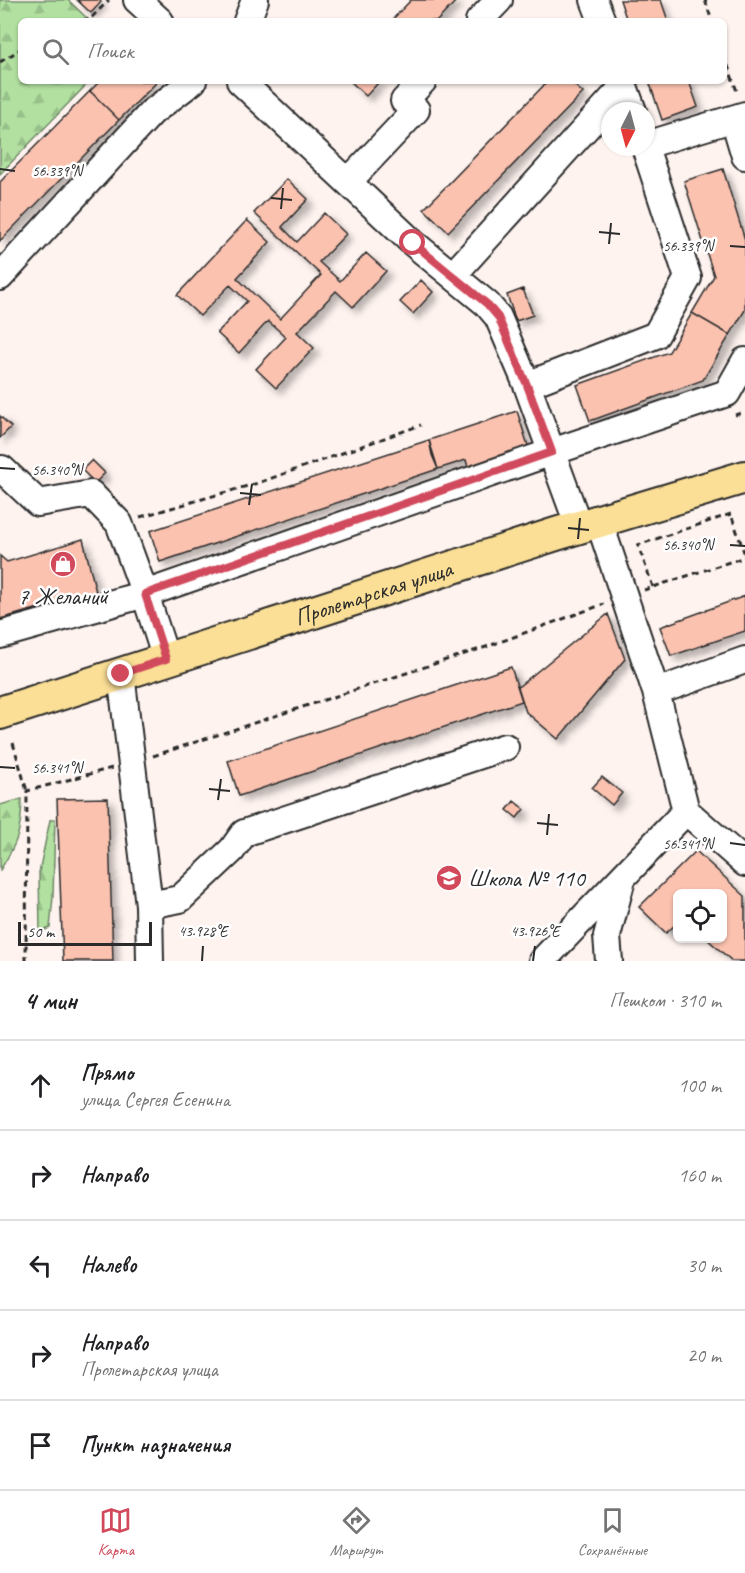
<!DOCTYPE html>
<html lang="ru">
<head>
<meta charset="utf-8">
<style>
	body { margin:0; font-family:Caveat,sans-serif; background:#f6f6f6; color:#202124 }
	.controls { position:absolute; right:18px; bottom:18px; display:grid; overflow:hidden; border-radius:9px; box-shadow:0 2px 4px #0004 }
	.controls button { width:54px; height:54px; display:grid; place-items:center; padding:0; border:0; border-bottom:2px solid #e0e0e0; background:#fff; color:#202124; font:30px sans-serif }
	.compass { position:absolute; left:601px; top:102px; width:54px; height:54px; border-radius:50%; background:#fff; box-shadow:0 2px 4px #0004; rotate:186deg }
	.scale { position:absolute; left:18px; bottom:15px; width:134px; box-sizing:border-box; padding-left:6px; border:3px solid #2b2b2b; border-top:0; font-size:16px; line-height:21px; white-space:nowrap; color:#2b2b2b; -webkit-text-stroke:4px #fff; paint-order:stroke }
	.stop { position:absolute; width:18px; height:18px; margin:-14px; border:4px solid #d1495b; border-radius:50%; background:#fff }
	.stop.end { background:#d1495b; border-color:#fff; box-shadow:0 2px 6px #0008 }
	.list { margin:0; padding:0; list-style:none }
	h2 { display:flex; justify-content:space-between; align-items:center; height:78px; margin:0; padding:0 24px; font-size:26px }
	h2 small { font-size:20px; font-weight:400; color:#757577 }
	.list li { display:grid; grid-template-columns:39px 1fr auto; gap:18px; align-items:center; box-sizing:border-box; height:90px; padding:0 24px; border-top:2px solid #e0e0e0 }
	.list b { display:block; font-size:22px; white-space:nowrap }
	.list p { margin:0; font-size:20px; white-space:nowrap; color:#757577 }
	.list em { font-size:20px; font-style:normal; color:#757577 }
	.icon { flex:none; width:33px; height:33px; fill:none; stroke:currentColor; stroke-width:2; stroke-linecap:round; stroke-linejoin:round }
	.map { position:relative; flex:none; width:745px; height:961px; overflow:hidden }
	.search { position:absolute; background:#fff; box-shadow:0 2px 4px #0004; left:18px; right:18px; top:18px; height:66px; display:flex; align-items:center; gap:15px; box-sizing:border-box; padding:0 21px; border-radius:9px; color:#757577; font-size:22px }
	.sheet { height:528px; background:#fff }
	nav { display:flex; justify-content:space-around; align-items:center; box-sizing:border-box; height:84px; border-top:2px solid #e0e0e0; background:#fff; font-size:16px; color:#757577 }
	nav a { display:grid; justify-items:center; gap:3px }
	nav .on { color:#d1495b }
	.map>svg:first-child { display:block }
	.forest { fill:url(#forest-firs); stroke:#6e8666; stroke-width:1.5 }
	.building { fill:#fbc2b0; stroke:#2b2b2b; stroke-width:1.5; filter:url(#shadow) }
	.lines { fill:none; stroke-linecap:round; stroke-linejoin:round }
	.minor-casing { stroke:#2b2b2b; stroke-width:30 }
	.major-casing { stroke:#2b2b2b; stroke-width:36 }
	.path { stroke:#2b2b2b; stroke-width:3; stroke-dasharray:6 4.5; stroke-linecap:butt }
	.minor { stroke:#fff; stroke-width:26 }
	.major { stroke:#fbdf96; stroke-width:32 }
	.route { stroke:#d1495b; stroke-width:8 }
	.ticks { fill:none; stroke:#2b2b2b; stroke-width:2 }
	.labels { text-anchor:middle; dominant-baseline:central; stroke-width:5; stroke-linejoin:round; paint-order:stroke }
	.street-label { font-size:24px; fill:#2b2b2b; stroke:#fff }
	.poi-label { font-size:24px; fill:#2b2b2b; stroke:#fff }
	.ticks-label { font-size:15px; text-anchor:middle; fill:#2b2b2b; stroke:#fff; stroke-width:5; stroke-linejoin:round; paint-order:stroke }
</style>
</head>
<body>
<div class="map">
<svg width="745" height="961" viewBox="0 0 745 961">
	<defs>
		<pattern id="forest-firs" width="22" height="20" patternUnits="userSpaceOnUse" patternTransform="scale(1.5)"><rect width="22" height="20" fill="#b1e0a0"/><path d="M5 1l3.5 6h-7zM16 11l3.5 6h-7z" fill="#98c08a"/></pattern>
		<filter id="shadow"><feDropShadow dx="5.5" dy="5.5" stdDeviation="3" flood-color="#0004"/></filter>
	</defs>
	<rect width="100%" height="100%" fill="#fef3ef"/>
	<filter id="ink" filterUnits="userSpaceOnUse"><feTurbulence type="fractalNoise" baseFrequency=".0167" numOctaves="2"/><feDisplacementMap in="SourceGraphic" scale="12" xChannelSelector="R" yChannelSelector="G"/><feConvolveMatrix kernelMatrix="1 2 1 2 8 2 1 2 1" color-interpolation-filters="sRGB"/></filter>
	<g filter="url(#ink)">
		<path class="forest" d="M0,0H68L90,21H21V81H90L0,174Z
			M22,799C21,832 18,842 0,870V805Z
			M55,819L53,897L50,928L40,932L39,872L50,820Z"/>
		<path class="building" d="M77,0H99L101,2L91,13Z
			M411,0H457L437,21H391Z
			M620,0H661L668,21H627Z
			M100,81H158L119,120L90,91Z
			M350,81H380L366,96Z
			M548,81H570L583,93L448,232L424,209Z
			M649,81H689L698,107L662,120Z
			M90,91L119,120L0,241V182Z
			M723,169L745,240V310L730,335L692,313L714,276L684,181Z
			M287,179L308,199L282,227L297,242L324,213L346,234L319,262L340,281L366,253L386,271L353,307L336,291L297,332L314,348L276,388L256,369L286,337L268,321L239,353L217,333L247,301L230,285L200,316L177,295L247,220L270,242L237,278L280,319L321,275L254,213Z
			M421,280L433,292L413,314L400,302Z
			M523,289L533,315L516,321L507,295Z
			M692,313L730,335L703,380L590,421L577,385L669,352Z
			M517,411L531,455L470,474L466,460L438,469L429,440Z
			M0,416L11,427L0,438Z
			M429,440L432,455L438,469L160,562L150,531Z
			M92,460L105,473L95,483L82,470Z
			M83,539L96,592L0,619V556L7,562Z
			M745,596V631L671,656L660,627Z
			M608,614L625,659L558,739L526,712L518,687Z
			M511,667L522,701L239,796L228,761Z
			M602,777L622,793L612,805L592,788Z
			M108,798L113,961H63L57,799Z
			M514,801L524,809L517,818L507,810Z
			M696,851L745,896V961H732L707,939H722V894H678V928L675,925L666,933L639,907Z"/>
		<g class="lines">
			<g class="minor-casing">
				<path id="minor" d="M137,0L160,21
					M594,0L602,21
					M247,21L255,0
					M479,21L499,0
					M240,81L413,243L487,304L498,317L527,385L579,527
					M622,81L633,111
					M734,119L745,156
					M646,145L745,115
					M348,182L416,110L404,101L423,81
					M453,275L624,86
					M0,277L152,112L193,81
					M527,385L656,335L688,278L645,147
					M2,469L38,503L91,494L119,523L145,594L166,659
					M599,521L656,692L686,811L745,863
					M0,635L145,594L552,452L727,393L745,361
					M121,674L149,905
					M656,692L745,660
					M150,961L149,905L180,899L232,850L244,833L505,747
					M542,961L686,811
					M609,961L607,936L622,879"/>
			</g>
			<g class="major-casing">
				<g id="major">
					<path id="s1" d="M0,713L556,534L745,477"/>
				</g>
			</g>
			<path class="path" d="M705,0L712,21
				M82,21L92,17L109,0
				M724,55L738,94
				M0,62L21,49
				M735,415L745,412
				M140,517L258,483L421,425
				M653,587L638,545L731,514L745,555
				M644,590L745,557
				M13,743L27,791
				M153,756L486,647L604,604
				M26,961L27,791L112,768"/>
			<use href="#minor" class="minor"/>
			<use href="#major" class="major"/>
		</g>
	</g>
	<g class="lines" filter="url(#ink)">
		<path class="route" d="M121,674L166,659L145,594L552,452L527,385L498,317L487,304L413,243"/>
	</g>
	<path class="ticks" d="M0,169L15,171M271,198L292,200M281,209L283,188M599,232L620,234M609,244L611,223M730,246L745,247M0,468L15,469M240,493L261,495M249,505L252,484M568,528L589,530M578,539L580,518M730,545L745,546M0,767L15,768M209,789L230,791M218,800L221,779M537,823L558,825M547,835L549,814M730,843L745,845M202,961L203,946M533,961L535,946"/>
	<defs>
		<g id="shop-disc" transform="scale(1.35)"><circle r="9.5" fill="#d1495b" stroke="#fff"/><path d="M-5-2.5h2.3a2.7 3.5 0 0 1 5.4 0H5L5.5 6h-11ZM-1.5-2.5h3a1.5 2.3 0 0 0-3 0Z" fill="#fff"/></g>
		<g id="school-disc" transform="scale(1.35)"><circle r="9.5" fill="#d1495b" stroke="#fff"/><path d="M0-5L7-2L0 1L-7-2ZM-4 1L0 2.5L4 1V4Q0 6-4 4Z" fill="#fff"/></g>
	</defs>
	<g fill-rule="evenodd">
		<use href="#shop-disc" x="63" y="564"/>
		<use href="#school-disc" x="449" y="878"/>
	</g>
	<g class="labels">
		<g class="street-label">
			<text stroke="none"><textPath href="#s1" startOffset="392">Пролетарская улица</textPath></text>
		</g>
		<g class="poi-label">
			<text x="63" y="596">7 Желаний</text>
			<text x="468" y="878" text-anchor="start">Школа № 110</text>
		</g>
	</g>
	<g class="ticks-label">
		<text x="57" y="176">56.339°N</text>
		<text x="688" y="251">56.339°N</text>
		<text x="57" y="475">56.340°N</text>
		<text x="688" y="550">56.340°N</text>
		<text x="57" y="773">56.341°N</text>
		<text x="688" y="849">56.341°N</text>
		<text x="203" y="936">43.928°E</text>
		<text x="535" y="936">43.926°E</text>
	</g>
</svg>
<div class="controls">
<button><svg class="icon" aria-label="locate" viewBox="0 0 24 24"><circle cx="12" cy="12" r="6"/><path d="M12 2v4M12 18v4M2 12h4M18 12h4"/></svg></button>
</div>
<svg class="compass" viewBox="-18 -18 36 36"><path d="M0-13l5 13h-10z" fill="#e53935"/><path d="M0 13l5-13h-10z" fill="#757577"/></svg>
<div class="scale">50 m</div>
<div class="stop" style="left:413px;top:243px"></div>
<div class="stop end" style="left:121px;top:674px"></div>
<div class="search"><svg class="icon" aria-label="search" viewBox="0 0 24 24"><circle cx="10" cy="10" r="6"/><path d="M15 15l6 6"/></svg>Поиск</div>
</div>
<section class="sheet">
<h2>4 мин<small>Пешком · 310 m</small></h2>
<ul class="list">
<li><svg class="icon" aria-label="ahead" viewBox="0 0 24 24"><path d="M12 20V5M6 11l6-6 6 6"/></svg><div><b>Прямо</b><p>улица Сергея Есенина</p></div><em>100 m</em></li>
<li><svg class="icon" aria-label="right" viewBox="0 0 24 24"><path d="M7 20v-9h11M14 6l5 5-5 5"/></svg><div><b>Направо</b></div><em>160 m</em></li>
<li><svg class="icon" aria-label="left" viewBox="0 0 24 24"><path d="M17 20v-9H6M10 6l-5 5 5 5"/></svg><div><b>Налево</b></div><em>30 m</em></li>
<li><svg class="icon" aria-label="right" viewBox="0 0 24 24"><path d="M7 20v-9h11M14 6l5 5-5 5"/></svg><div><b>Направо</b><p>Пролетарская улица</p></div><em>20 m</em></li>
<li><svg class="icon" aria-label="arrive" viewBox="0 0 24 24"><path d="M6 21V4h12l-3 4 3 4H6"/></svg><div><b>Пункт назначения</b></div></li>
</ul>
</section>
<nav>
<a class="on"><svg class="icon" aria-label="map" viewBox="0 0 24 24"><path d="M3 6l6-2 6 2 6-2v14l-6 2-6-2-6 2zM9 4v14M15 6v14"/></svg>Карта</a>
<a><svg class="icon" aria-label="directions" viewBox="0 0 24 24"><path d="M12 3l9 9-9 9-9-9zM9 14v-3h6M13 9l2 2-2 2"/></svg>Маршрут</a>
<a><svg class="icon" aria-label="saved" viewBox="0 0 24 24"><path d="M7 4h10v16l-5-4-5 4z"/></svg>Сохранённые</a>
</nav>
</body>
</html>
